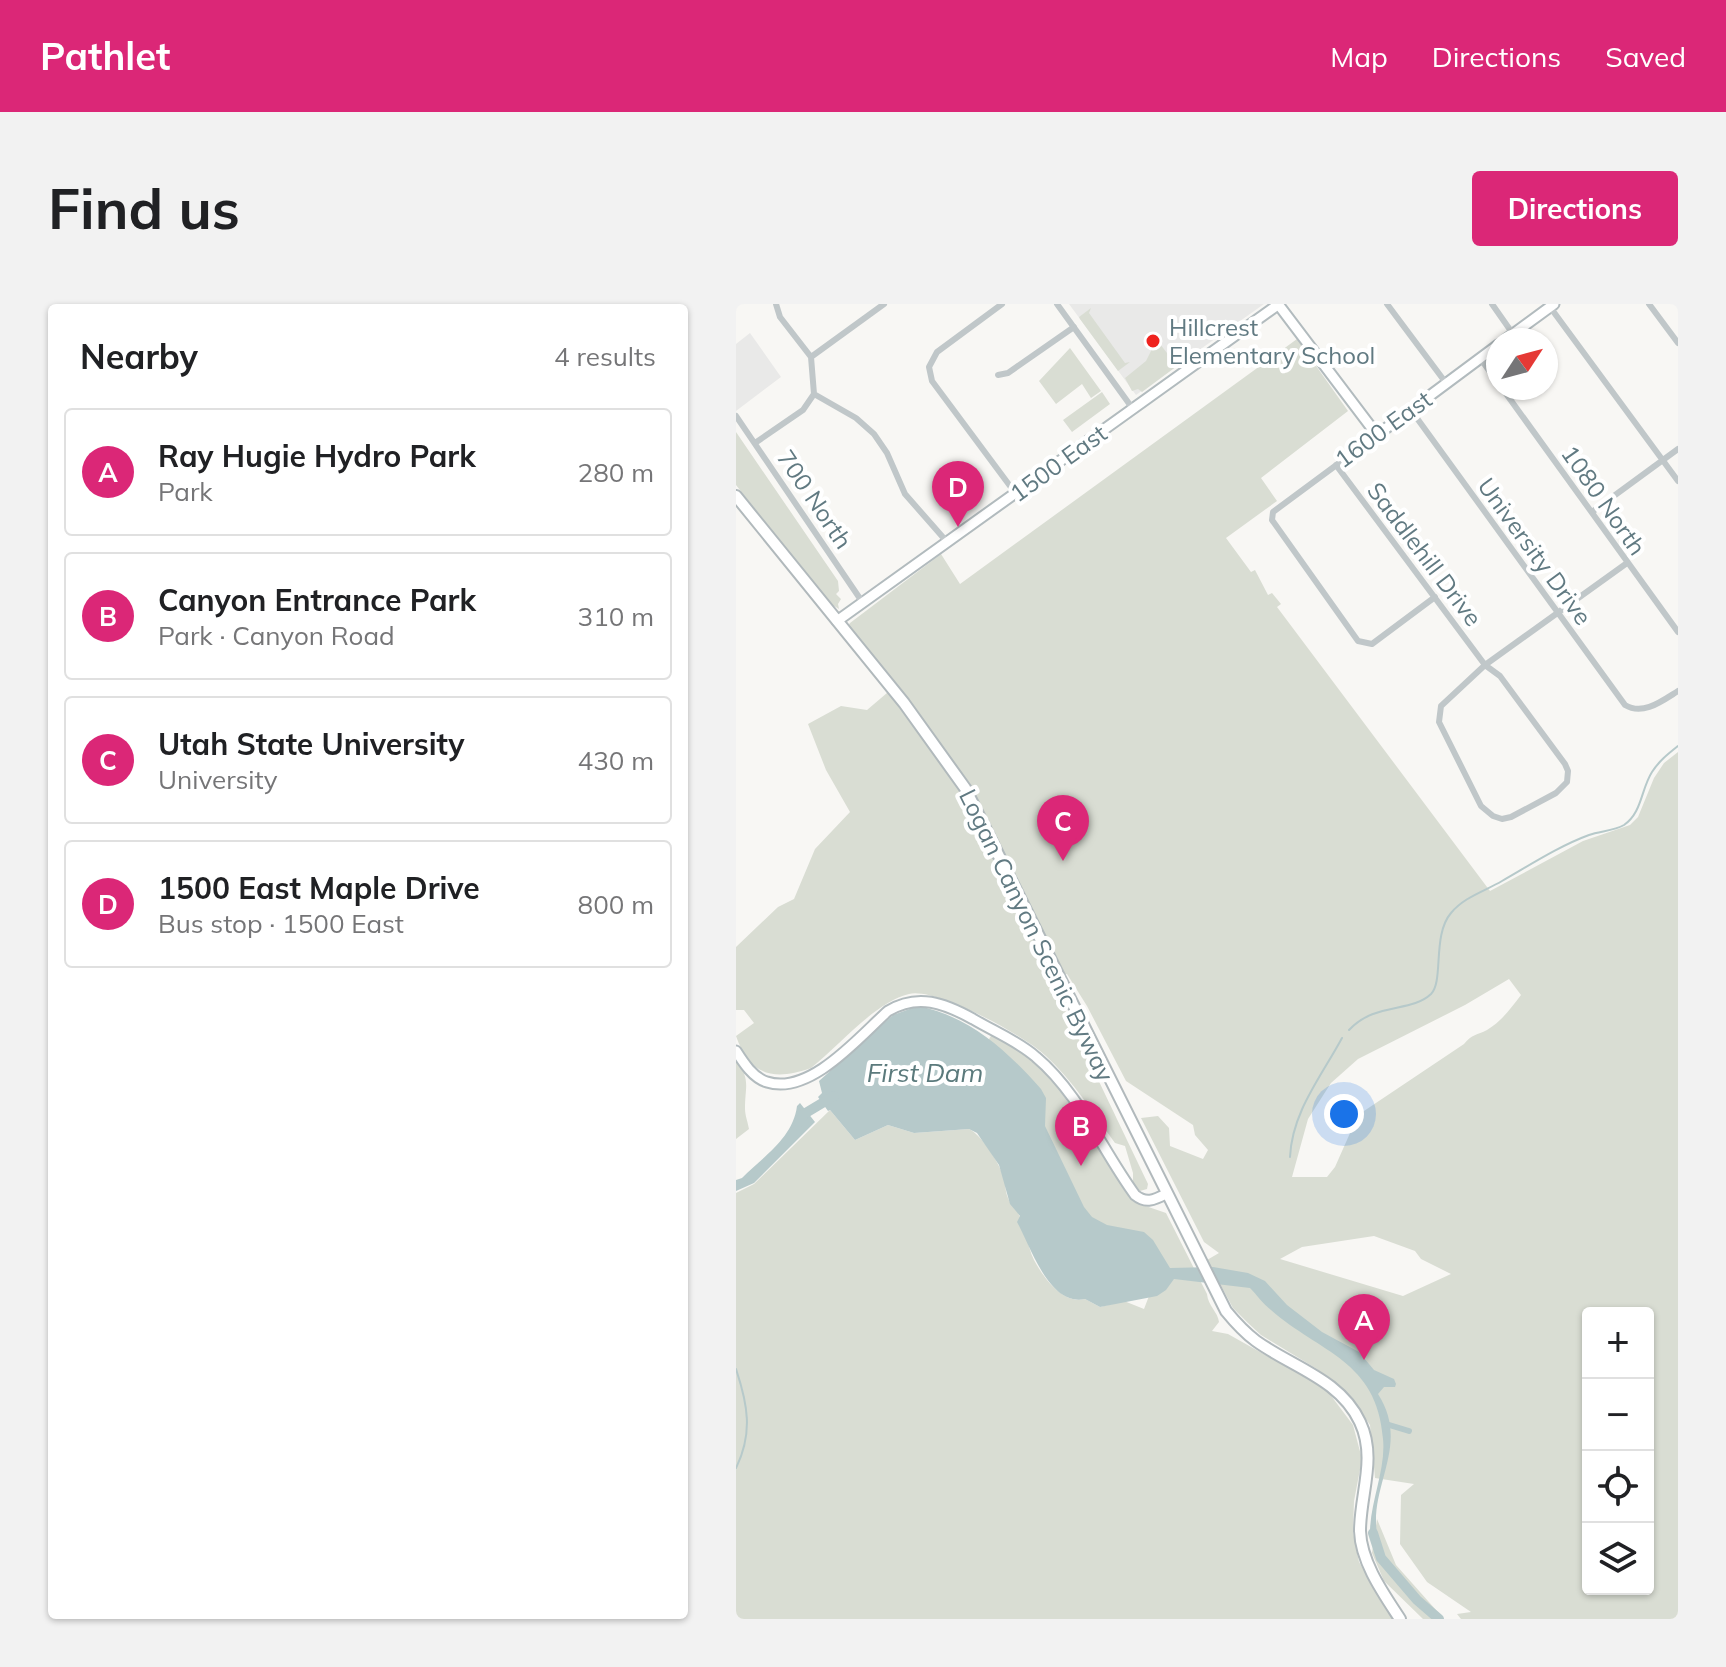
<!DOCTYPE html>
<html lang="en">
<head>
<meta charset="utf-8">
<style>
	body { margin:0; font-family:Mulish,sans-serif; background:#f2f2f2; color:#202124 }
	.controls { position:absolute; right:24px; bottom:24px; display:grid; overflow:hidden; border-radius:8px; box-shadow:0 2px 6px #0004 }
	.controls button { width:72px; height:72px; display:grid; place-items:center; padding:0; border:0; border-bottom:2px solid #e0e0e0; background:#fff; color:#202124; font:40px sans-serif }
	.compass { position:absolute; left:750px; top:24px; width:72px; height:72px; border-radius:50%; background:#fff; box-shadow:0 2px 6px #0004; rotate:54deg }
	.you { position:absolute; left:608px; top:810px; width:28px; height:28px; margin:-20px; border:6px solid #fff; border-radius:50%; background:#1a73e8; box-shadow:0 0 0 12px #1a73e833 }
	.badge { display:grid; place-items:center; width:52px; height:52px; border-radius:50%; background:#db2777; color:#fff; font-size:26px; font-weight:700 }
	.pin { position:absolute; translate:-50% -66px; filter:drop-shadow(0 2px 4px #0008) }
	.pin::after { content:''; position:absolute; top:42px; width:28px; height:24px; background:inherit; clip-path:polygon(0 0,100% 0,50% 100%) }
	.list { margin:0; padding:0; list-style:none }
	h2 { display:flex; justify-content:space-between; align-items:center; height:104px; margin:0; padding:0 32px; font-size:34px }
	h2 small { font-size:26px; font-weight:400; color:#757577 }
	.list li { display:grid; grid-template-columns:52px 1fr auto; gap:24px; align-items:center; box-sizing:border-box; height:128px; margin:0 16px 16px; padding:0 16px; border:2px solid #e0e0e0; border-radius:8px }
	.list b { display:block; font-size:30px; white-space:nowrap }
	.list p { margin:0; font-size:26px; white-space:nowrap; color:#757577 }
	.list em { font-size:26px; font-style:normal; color:#757577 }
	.icon { flex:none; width:44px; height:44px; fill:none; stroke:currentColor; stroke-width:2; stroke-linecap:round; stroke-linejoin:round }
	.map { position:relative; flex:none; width:942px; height:1315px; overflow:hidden; border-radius:8px }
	header { display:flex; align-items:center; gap:48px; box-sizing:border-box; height:112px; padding:0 40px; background:#db2777; color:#fff }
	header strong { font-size:38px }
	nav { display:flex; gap:44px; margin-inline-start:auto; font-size:28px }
	.intro { display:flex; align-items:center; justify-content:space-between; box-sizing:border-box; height:192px; padding:0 48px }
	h1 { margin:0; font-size:56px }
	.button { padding:20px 36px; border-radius:8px; background:#db2777; color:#fff; font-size:28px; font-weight:700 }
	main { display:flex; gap:48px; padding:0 48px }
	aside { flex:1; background:#fff; border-radius:8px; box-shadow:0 2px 6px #0004 }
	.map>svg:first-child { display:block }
	.built { fill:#e9e9e8 }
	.green { fill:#d9ddd3; fill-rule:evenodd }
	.water { fill:#b6c9ca }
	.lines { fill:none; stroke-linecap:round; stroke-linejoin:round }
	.stream { stroke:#b6c9ca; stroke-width:2 }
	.canal { stroke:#b6c9ca; stroke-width:6 }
	.river { stroke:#b6c9ca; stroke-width:10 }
	.secondary-casing { stroke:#b2bbbe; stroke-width:13 }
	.primary-casing { stroke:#b1b9bc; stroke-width:14 }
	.street { stroke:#c0c7c9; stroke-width:6 }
	.secondary { stroke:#fff; stroke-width:9 }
	.primary { stroke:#fff; stroke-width:10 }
	.poi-dot { fill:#ef221e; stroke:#fff; stroke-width:3 }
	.labels { text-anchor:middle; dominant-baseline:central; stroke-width:8; stroke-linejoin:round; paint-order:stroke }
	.poi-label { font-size:24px; fill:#617a82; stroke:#fff; text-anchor:start }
	.street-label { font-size:24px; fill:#617a82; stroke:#fff }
	.water-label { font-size:26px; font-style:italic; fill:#5b7a7c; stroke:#fff }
</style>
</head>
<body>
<header>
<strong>Pathlet</strong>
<nav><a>Map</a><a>Directions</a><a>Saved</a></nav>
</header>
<div class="intro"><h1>Find us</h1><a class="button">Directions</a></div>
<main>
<aside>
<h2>Nearby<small>4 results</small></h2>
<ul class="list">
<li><span class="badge">A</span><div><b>Ray Hugie Hydro Park</b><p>Park</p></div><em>280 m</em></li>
<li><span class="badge">B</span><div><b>Canyon Entrance Park</b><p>Park · Canyon Road</p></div><em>310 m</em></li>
<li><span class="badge">C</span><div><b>Utah State University</b><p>University</p></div><em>430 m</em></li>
<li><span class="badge">D</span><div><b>1500 East Maple Drive</b><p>Bus stop · 1500 East</p></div><em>800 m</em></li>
</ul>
</aside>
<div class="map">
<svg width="942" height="1315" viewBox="0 0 942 1315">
	<rect width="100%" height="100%" fill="#f8f7f4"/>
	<path class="built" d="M333,0H528L400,91Z
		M14,29L45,73L0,107V40Z"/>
	<path class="green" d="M355,4L353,9L389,59L394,58L382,67L344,15L343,13Z
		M561,35L612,107L525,174L541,197L490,234L515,268L519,266L532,291L536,289L545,300L541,303L754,587L847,537L894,521L902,513L918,474L928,459L942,448V1315H725L721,1310L735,1308L691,1278L664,1240L665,1191L678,1180L639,1174L634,1121L617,1096L581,1065L525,1031L512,1019L497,1004L471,956L483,949L468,938L405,814L422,812L433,824L434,842L467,855L472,846L459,831L457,821L390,777L351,702L331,670L314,675L412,880L411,885L404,887L397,879V869L389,842L379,839C358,810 337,777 310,752C289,732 200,683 173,690C139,698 103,742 75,764C38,777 14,772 0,732L18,719L8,706H0V643L42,603L58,595L79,545L114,508L90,466L72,420L105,402L131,406L158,383L112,322L114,319L205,250L224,280ZM773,675L785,691C775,704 766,717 751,726C741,731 736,730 728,740L622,811L599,863L591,873H556L572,815L595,779L622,755L729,701ZM638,932L679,947L685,955L715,970L667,992L544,955L566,943ZM852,1009H912V1285H852Z
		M424,40L441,62L406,88L402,85L396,87L389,74L410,57L418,41Z
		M334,44L365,87L355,94L346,80L320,100L303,77Z
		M366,88L374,100L336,128L327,116Z
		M0,128L102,277L103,287L100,290L105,295L102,300L103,305L92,298L0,181Z
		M256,730L299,757L315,773L398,898L430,909L471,990C472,1002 482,1008 483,1018L476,1027L492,1030L590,1085L617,1121L626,1155L618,1197L617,1228L623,1258L657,1315H0V889L18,880L94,806L119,836L152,821L178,829L233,825C247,832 264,860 268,875C270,882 269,887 272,894C274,900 279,903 282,909C290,922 291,942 298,956C307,973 327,1001 349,995L364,1003L388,997L408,1005L413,992L353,918L252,737Z
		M0,755C15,777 9,781 9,805C9,811 12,819 13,825L0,835Z
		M641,1215L660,1261L708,1315H687L648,1277L636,1249Z"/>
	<path class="water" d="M182,702C235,713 270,746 305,785L310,794L309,822L348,903L356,913L371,921L408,928L417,936L434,964L477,963L512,969L529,977L551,1001L586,1028L623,1048L638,1066L658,1075L660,1080L659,1083H648L642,1090C678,1146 624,1188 645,1245L638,1238L634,1226C635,1196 650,1164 647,1135C641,1056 584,1049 535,1006C527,1000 521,991 514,984L438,975L430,986L421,992L364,1003L349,995C313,1003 294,941 281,918L284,912L274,900L263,861L241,829L233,825L178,829L152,821L119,836L94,806L92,807L82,793L86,789L83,777L157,711Z
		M64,799L79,818L18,879L0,887V876L6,874C28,852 57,834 61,802Z"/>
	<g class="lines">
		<path class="stream" d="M613,726C639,698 675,709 695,690C708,677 696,631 715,609C728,593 749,587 766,577C794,561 823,542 853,531C864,527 878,527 888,521C906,509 905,485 916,468C923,457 932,450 942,442
			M554,853C556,808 585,773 606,734
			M0,1065C12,1101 17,1129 0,1164"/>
		<path class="canal" d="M650,1120L673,1127"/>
		<path class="river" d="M63,818L68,810L98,792
			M637,1229L645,1254L681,1296L703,1315"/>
		<g class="secondary-casing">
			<path id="secondary" d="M542,0L641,131L762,41
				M769,36L818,0
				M101,317L543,0
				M0,747C7,758 17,774 31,778C74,792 124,732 152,707C182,689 208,699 237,715C257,727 282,737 300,753C343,789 366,846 399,891C410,900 418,896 430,890"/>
		</g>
		<g class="primary-casing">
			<path id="primary" d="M0,192L168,399L229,484L490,1007C499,1018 508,1028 520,1037C556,1063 604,1075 624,1118C641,1154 624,1190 624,1227C625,1258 647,1289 664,1315"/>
		</g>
		<path class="street" d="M40,0L44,13L75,53L78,90L120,114L138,130L151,149L169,190L212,239
			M266,0L201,48L193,63L196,77L280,190
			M321,0L397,105
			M651,0L710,79
			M756,0L777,30
			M913,0L942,39
			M814,3L942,177
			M75,53L148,0
			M744,54L762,79
			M262,71L272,69L338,23
			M766,84L942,328
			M675,106L889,401C907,412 926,397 942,387
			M0,112L127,299
			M641,131L537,208L536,216L622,337L636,340L699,293
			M19,139L67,106L78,90
			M600,161L749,361L764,372L829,460L832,467L831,478L820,489L775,513L766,515L757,512L745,502L703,418L705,402L749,361L891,259
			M856,208L942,145"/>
		<use href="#secondary" class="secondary"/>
		<use href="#primary" class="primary"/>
	</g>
	<circle class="poi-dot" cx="417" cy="37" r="8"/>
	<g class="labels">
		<g class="poi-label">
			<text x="433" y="23">Hillcrest<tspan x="433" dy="28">Elementary School</tspan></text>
		</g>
		<g class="street-label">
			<text transform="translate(647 125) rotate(-36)">1600 East</text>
			<text transform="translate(322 159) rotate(-36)">1500 East</text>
			<text transform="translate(79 195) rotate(56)">700 North</text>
			<text transform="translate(868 196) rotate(55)">1080 North</text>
			<text transform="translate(799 247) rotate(54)">University Drive</text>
			<text transform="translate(689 250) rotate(53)">Saddlehill Drive</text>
			<text transform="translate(301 631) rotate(64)">Logan Canyon Scenic Byway</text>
		</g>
		<g class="water-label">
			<text x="189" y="768">First Dam</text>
		</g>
	</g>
</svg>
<div class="controls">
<button>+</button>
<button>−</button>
<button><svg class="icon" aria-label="locate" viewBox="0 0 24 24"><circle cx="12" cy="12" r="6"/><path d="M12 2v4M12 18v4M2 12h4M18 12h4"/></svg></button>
<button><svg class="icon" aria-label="layers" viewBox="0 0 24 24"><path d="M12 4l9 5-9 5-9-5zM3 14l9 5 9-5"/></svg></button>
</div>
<svg class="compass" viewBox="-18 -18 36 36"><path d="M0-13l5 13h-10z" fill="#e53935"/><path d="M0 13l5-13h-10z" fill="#757577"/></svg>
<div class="you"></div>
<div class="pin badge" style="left:628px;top:1056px">A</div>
<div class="pin badge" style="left:345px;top:862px">B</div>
<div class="pin badge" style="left:327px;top:557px">C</div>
<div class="pin badge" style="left:222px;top:223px">D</div>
</div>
</main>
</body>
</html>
